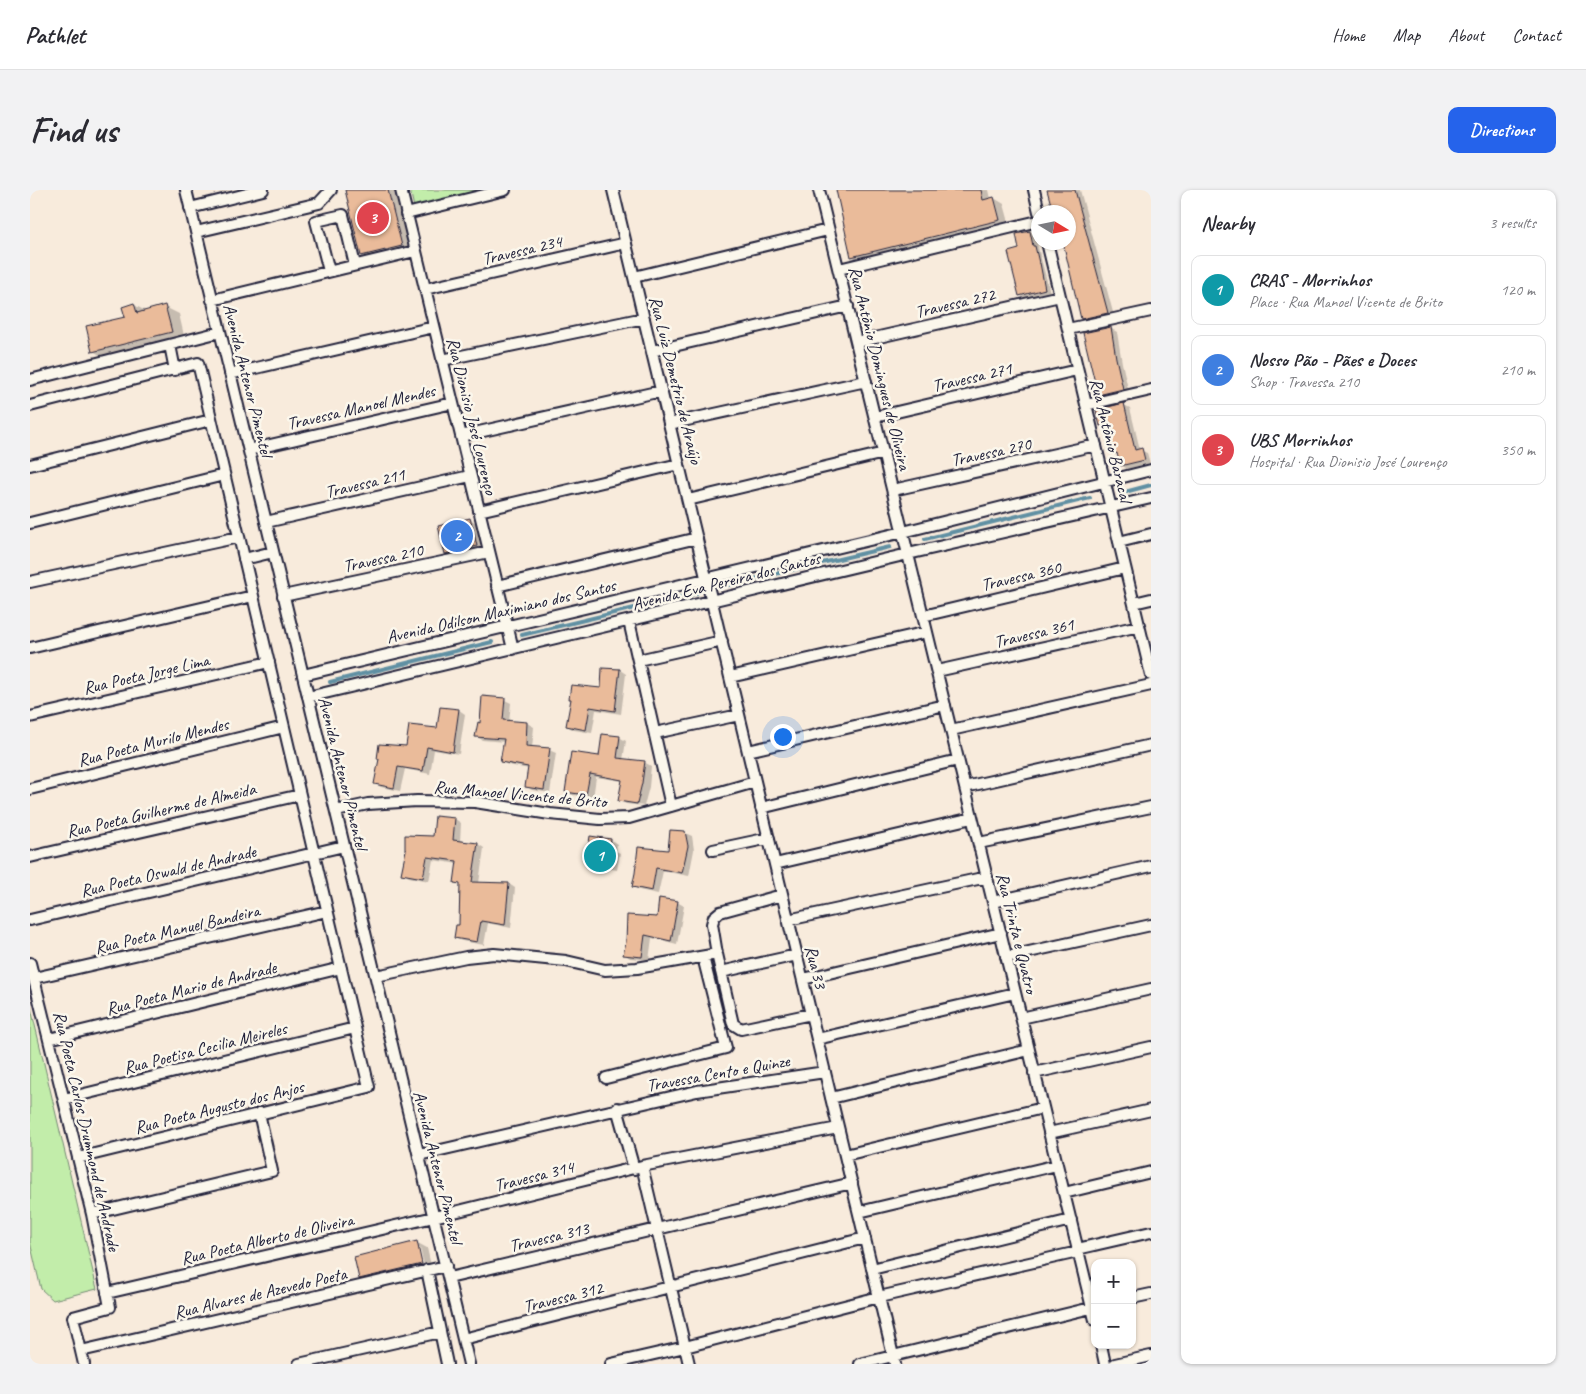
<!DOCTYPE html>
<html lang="en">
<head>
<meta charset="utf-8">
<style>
	body { margin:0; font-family:Caveat,sans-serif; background:#f2f2f3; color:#2b2b33 }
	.controls { position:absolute; right:15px; bottom:15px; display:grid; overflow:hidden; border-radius:10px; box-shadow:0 1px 4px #0004 }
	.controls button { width:45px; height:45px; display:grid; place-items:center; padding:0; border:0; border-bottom:1px solid #e1e1e2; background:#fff; color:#2b2b33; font:25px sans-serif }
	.compass { position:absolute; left:1001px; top:15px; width:45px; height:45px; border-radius:50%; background:#fff; box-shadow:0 1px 4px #0004; rotate:100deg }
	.you { position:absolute; left:752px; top:546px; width:18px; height:18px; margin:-12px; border:4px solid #fff; border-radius:50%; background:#1a73e8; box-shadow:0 0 0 8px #1a73e833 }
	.badge { display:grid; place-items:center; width:32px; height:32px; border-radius:50%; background:#2563eb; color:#fff; font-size:16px; font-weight:700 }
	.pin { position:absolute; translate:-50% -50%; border:2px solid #fff; box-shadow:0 1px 5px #0006 }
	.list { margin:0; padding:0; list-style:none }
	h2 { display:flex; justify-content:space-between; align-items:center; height:65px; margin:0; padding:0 20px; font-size:21px }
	h2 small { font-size:16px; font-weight:400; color:#7c7c81 }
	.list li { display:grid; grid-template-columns:32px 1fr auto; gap:15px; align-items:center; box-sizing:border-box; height:70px; margin:0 10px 10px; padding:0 10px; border:1px solid #e1e1e2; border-radius:10px }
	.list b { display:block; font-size:19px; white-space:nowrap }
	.list p { margin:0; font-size:16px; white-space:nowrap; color:#7c7c81 }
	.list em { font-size:16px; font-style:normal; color:#7c7c81 }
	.map { position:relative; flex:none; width:1121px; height:1174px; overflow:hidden; border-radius:10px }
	header { display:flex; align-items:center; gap:30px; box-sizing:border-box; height:70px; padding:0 25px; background:#fff; border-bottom:1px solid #e1e1e2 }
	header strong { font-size:24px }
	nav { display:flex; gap:28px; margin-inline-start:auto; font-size:18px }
	.intro { display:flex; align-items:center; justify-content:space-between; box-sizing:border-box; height:120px; padding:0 30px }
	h1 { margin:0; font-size:35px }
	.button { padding:12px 22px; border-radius:10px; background:#2563eb; color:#fff; font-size:18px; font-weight:700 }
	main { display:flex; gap:30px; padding:0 30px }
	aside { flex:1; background:#fff; border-radius:10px; box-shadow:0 1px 4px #0004 }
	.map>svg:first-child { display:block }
	.green { fill:#c2edaa; stroke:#728872 }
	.shadow { fill:#0003; fill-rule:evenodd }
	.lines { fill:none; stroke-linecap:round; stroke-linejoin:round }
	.stream { stroke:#6190a3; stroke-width:4 }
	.building { fill:#eabb9a; stroke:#22223b }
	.minor-casing { stroke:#22223b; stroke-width:14 }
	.minor { stroke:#fbf7ec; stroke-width:10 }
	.labels { text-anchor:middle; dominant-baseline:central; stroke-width:5; stroke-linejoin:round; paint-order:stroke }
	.street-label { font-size:18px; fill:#22223b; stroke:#fbf7ec }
</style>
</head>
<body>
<header>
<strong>Pathlet</strong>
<nav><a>Home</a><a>Map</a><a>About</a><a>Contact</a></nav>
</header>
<div class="intro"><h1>Find us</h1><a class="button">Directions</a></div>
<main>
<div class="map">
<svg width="1121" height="1174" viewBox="0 0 1121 1174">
	<rect width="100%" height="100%" fill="#f8ebdc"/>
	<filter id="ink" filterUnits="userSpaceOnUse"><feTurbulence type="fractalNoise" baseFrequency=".02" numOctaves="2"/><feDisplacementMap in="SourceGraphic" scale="10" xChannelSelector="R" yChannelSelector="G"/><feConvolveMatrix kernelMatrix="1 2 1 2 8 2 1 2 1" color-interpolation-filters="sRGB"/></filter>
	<g filter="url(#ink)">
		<path class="green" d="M380,0H450L384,17Z
			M0,814L67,1099L23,1110L11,1099L0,1052Z"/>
		<path class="shadow" d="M188,0H200L191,2Z
			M316,0H369L385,63L346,73L332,65Z
			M807,0H959L961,9L964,8L974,14L980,36L832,72L822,66Z
			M1019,0H1050L1084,126L1058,132L1052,128L1036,59L1033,52H1038V22H1024Z
			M1000,42L1005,46L1020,102L995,108L990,105L991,60Z
			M104,115L116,121L135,117L149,124L155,150L77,169L63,161L97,128Z
			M1080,138L1087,142L1092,173L1099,203L1075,208L1069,204Z
			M1094,215L1100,218L1110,260L1117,263L1120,273L1097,279L1091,275L1088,265L1085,263L1080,238L1077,239L1071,235Z
			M439,329L450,335L456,361L426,369L416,363Z
			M590,480L596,484L591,524L566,520L562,543L544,540L537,536Z
			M475,510L481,513L479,532L497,533L504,537L502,558L519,560L526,563L520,603L502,600L496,596L499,579L478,575L471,571L475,552L452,550L446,546L451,534Z
			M429,520L435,524L429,564L404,560L400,584L375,579L370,601L351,597L345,593L377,557L408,540Z
			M589,547L596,551L593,570L614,572L621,576L619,597L614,616L596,614L590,610L593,591L566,587L563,608L543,605L537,602Z
			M425,629L431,633L430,652L448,654L454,658L449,693L479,694L485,698L481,738L458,733L454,755L432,751L425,748L430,737L431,695L425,692L428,674L403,670L399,691L379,687L373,683L404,648Z
			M655,643L662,646L664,660L659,686L633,681L628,704L609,700L603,696L639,662Z
			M581,650L587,654L586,661L590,663L587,680L564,676L557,673Z
			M647,712L654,716L647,754L622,748L619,770L600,768L594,764L628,728Z
			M386,1052L397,1058L402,1080L340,1094L330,1088ZM387,1058H390L395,1080L393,1081Z"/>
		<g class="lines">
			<path class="stream" d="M1095,302L1121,295
				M895,349L1060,308
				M694,396L860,357
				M492,445L667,403
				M300,492L462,452"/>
		</g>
		<path class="building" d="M315,0H358L372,56L331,66Z
			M806,0H951L953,10L964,7L970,30L821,67Z
			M1017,0H1045L1078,123L1051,129L1033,52H1038V22H1023Z
			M1000,41L1003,56H1005L1009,73H1010L1015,99L989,106L978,62L989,59L986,44Z
			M104,113L107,123L135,115L142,142L62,162L56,136L95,127L92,117Z
			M1081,137L1086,168L1093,199L1068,205L1053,143Z
			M1094,213L1105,260L1112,258L1115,270L1090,276L1087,263L1084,264L1077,234L1070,236L1066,220Z
			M440,328L447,356L415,364L408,336Z
			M572,478L590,479L585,521L560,517L556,540L536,536L541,509H539L541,495L571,498Z
			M452,506L475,508L473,530L497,532L496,556L520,558L514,600L495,597L498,577L470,572L474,549L445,547L448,532L450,533Z
			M410,517L429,519L423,562L397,557L393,581L368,577L364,598L344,594L349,569H347L349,554L376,556L379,535L407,538Z
			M572,544L590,546L587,568L615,571L612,593L607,614L588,611L592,590L560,584L556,605L535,602L541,562L569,566Z
			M405,626L425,628L423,650L448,653L442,692L479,693L475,735L451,731L447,752L424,748L426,735H429L430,694L424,693L427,671L397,667L393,688L371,684L376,660H375V645L403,646Z
			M640,640L655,641L658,656L652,683L626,678L622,701L602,697L605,683L608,657L638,660Z
			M560,646L581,649L580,657L584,658L581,677L556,673Z
			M629,708L648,711L641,751L615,745L612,767L593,765L596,752L597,725L627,727Z
			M387,1051L392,1074L329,1089L324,1067Z"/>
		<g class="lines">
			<g class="minor-casing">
				<path id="minor" d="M156,0L439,1174
					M371,0L483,459
					M583,0L865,1174
					M789,0L1065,1130
					M1004,0L1009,22
					M160,18L233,0
					M376,24L475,0
					M166,42L289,13L301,0
					M1017,52L1121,485
					M809,79L1008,31
					M299,81L286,31L313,25L325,75
					M604,87L798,40
					M395,99L596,53
					M182,110L385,61
					M1038,139L1121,121
					M827,152L1030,106
					M140,155L145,180
					M622,161L818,116
					M412,170L614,128
					M200,184L404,137
					M0,190L190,142
					M1056,215L1121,200
					M0,216L168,173L339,897L48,968
					M845,227L1047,180
					M639,234L836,191
					M431,246L631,201
					M219,260L423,213
					M0,275L181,230
					M863,300L1066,255
					M658,310L854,263
					M449,321L649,274
					M236,332L440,286
					M0,333L194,285
					M1089,352L1121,344
					M214,369L243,362
					M0,392L209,347
					M467,396L667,348
					M253,406L459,362
					M1104,413L1121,409
					M893,426L1095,378
					M599,431L641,616
					M0,458L223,406
					M608,470L692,451
					M907,481L1109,436
					M273,485L873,342L1121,280
					M700,487L897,442
					M278,507L878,364L1121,308
					M0,527L239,472
					M921,540L1121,495
					M625,543L709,525
					M718,561L915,515
					M935,597L1121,555
					M0,599L254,537
					M731,618L928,570
					M306,621L338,614L387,611L445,612L520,624L570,629L599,628L725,592
					M949,653L1121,617
					M683,660L739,648
					M0,667L270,605
					M745,674L942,628
					M752,705L690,722L684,727L682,734L687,764L703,834L711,839L781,824
					M963,712L1121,676
					M0,730L314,656
					M758,730L957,687
					M976,767L1121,735
					M0,773L62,1024L80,1117L43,1127L54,1174
					M691,782L767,765
					M346,786L436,767L464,764L536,771L575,780L607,778L687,764
					M4,788L297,721
					M773,789L971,743
					M991,828L1121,799
					M19,849L311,778
					M787,849L985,803
					M1004,883L1121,857
					M576,888L696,858L673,767
					M801,908L999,860
					M34,909L325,838
					M587,918L604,979
					M1019,943L1121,920
					M389,965L667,901L795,882
					M815,965L1013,918
					M612,976L659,1174
					M1034,1003L1121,982
					M829,1022L1027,975
					M62,1024L242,981L229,923
					M1047,1059L1121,1042
					M842,1079L1041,1030
					M397,1080L417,1174
					M419,1088L822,993
					M77,1103L404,1027L612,976L808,938
					M1102,1108L1121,1104
					M433,1149L835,1048
					M1071,1155L1075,1174
					M51,1161L416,1076
					M269,1174L410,1142
					M581,1174L655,1157L849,1107L1048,1062
					M830,1174L1065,1117
					M1085,1174L1121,1166"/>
			</g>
			<use href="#minor" class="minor"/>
		</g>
	</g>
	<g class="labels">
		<g class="street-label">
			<text transform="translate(492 60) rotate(-13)">Travessa 234</text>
			<text transform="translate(925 113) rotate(-13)">Travessa 272</text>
			<text transform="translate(850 178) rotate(76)">Rua Antônio Domingues de Oliveira</text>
			<text transform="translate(942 187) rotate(-13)">Travessa 271</text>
			<text transform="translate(218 190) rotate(76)">Avenida Antenor Pimentel</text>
			<text transform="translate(646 190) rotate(76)">Rua Luiz Demetrio de Araújo</text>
			<text transform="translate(331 217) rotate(-13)">Travessa Manoel Mendes</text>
			<text transform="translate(442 226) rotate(76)">Rua Dionisio José Lourenço</text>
			<text transform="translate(1081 250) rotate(76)">Rua Antônio Baracal</text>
			<text transform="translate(961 262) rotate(-12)">Travessa 270</text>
			<text transform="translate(335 293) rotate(-13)">Travessa 211</text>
			<text transform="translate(353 368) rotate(-12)">Travessa 210</text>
			<text transform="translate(991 386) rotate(-13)">Travessa 360</text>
			<text transform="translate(696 391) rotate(-14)">Avenida Eva Pereira dos Santos</text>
			<text transform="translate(471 421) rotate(-13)">Avenida Odilson Maximiano dos Santos</text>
			<text transform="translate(1004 443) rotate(-13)">Travessa 361</text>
			<text transform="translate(116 484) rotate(-13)">Rua Poeta Jorge Lima</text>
			<text transform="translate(123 552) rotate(-14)">Rua Poeta Murilo Mendes</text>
			<text transform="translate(313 583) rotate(76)">Avenida Antenor Pimentel</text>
			<text transform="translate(490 604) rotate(5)">Rua Manoel Vicente de Brito</text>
			<text transform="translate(131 620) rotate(-13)">Rua Poeta Guilherme de Almeida</text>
			<text transform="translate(138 681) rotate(-13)">Rua Poeta Oswald de Andrade</text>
			<text transform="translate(147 739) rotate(-13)">Rua Poeta Manuel Bandeira</text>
			<text transform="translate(987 743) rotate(76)">Rua Trinta e Quatro</text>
			<text transform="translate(786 777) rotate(76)">Rua 33</text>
			<text transform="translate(161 798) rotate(-14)">Rua Poeta Mario de Andrade</text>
			<text transform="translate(175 858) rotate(-14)">Rua Poetisa Cecilia Meireles</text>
			<text transform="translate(688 883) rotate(-10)">Travessa Cento e Quinze</text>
			<text transform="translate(189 917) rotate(-14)">Rua Poeta Augusto dos Anjos</text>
			<text transform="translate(57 941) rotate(77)">Rua Poeta Carlos Drummond de Andrade</text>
			<text transform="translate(408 977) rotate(76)">Avenida Antenor Pimentel</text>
			<text transform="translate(504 986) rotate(-14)">Travessa 314</text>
			<text transform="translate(519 1047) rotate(-13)">Travessa 313</text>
			<text transform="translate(237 1049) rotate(-13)">Rua Poeta Alberto de Oliveira</text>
			<text transform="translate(230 1103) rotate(-13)">Rua Alvares de Azevedo Poeta</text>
			<text transform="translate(533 1107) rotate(-14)">Travessa 312</text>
		</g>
	</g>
</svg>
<div class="controls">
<button>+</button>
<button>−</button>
</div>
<svg class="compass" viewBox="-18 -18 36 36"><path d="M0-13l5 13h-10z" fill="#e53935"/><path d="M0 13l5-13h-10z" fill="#7c7c81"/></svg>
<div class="you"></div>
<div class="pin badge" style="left:570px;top:666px;background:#0f9aa8">1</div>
<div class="pin badge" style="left:427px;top:346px;background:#3f7fe0">2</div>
<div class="pin badge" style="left:343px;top:28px;background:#e0444e">3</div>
</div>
<aside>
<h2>Nearby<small>3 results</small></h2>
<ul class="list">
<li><span class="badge" style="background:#0f9aa8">1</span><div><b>CRAS - Morrinhos</b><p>Place · Rua Manoel Vicente de Brito</p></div><em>120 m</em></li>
<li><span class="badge" style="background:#3f7fe0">2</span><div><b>Nosso Pão - Pães e Doces</b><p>Shop · Travessa 210</p></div><em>210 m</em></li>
<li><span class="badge" style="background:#e0444e">3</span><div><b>UBS Morrinhos</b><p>Hospital · Rua Dionisio José Lourenço</p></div><em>350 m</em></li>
</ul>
</aside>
</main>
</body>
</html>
